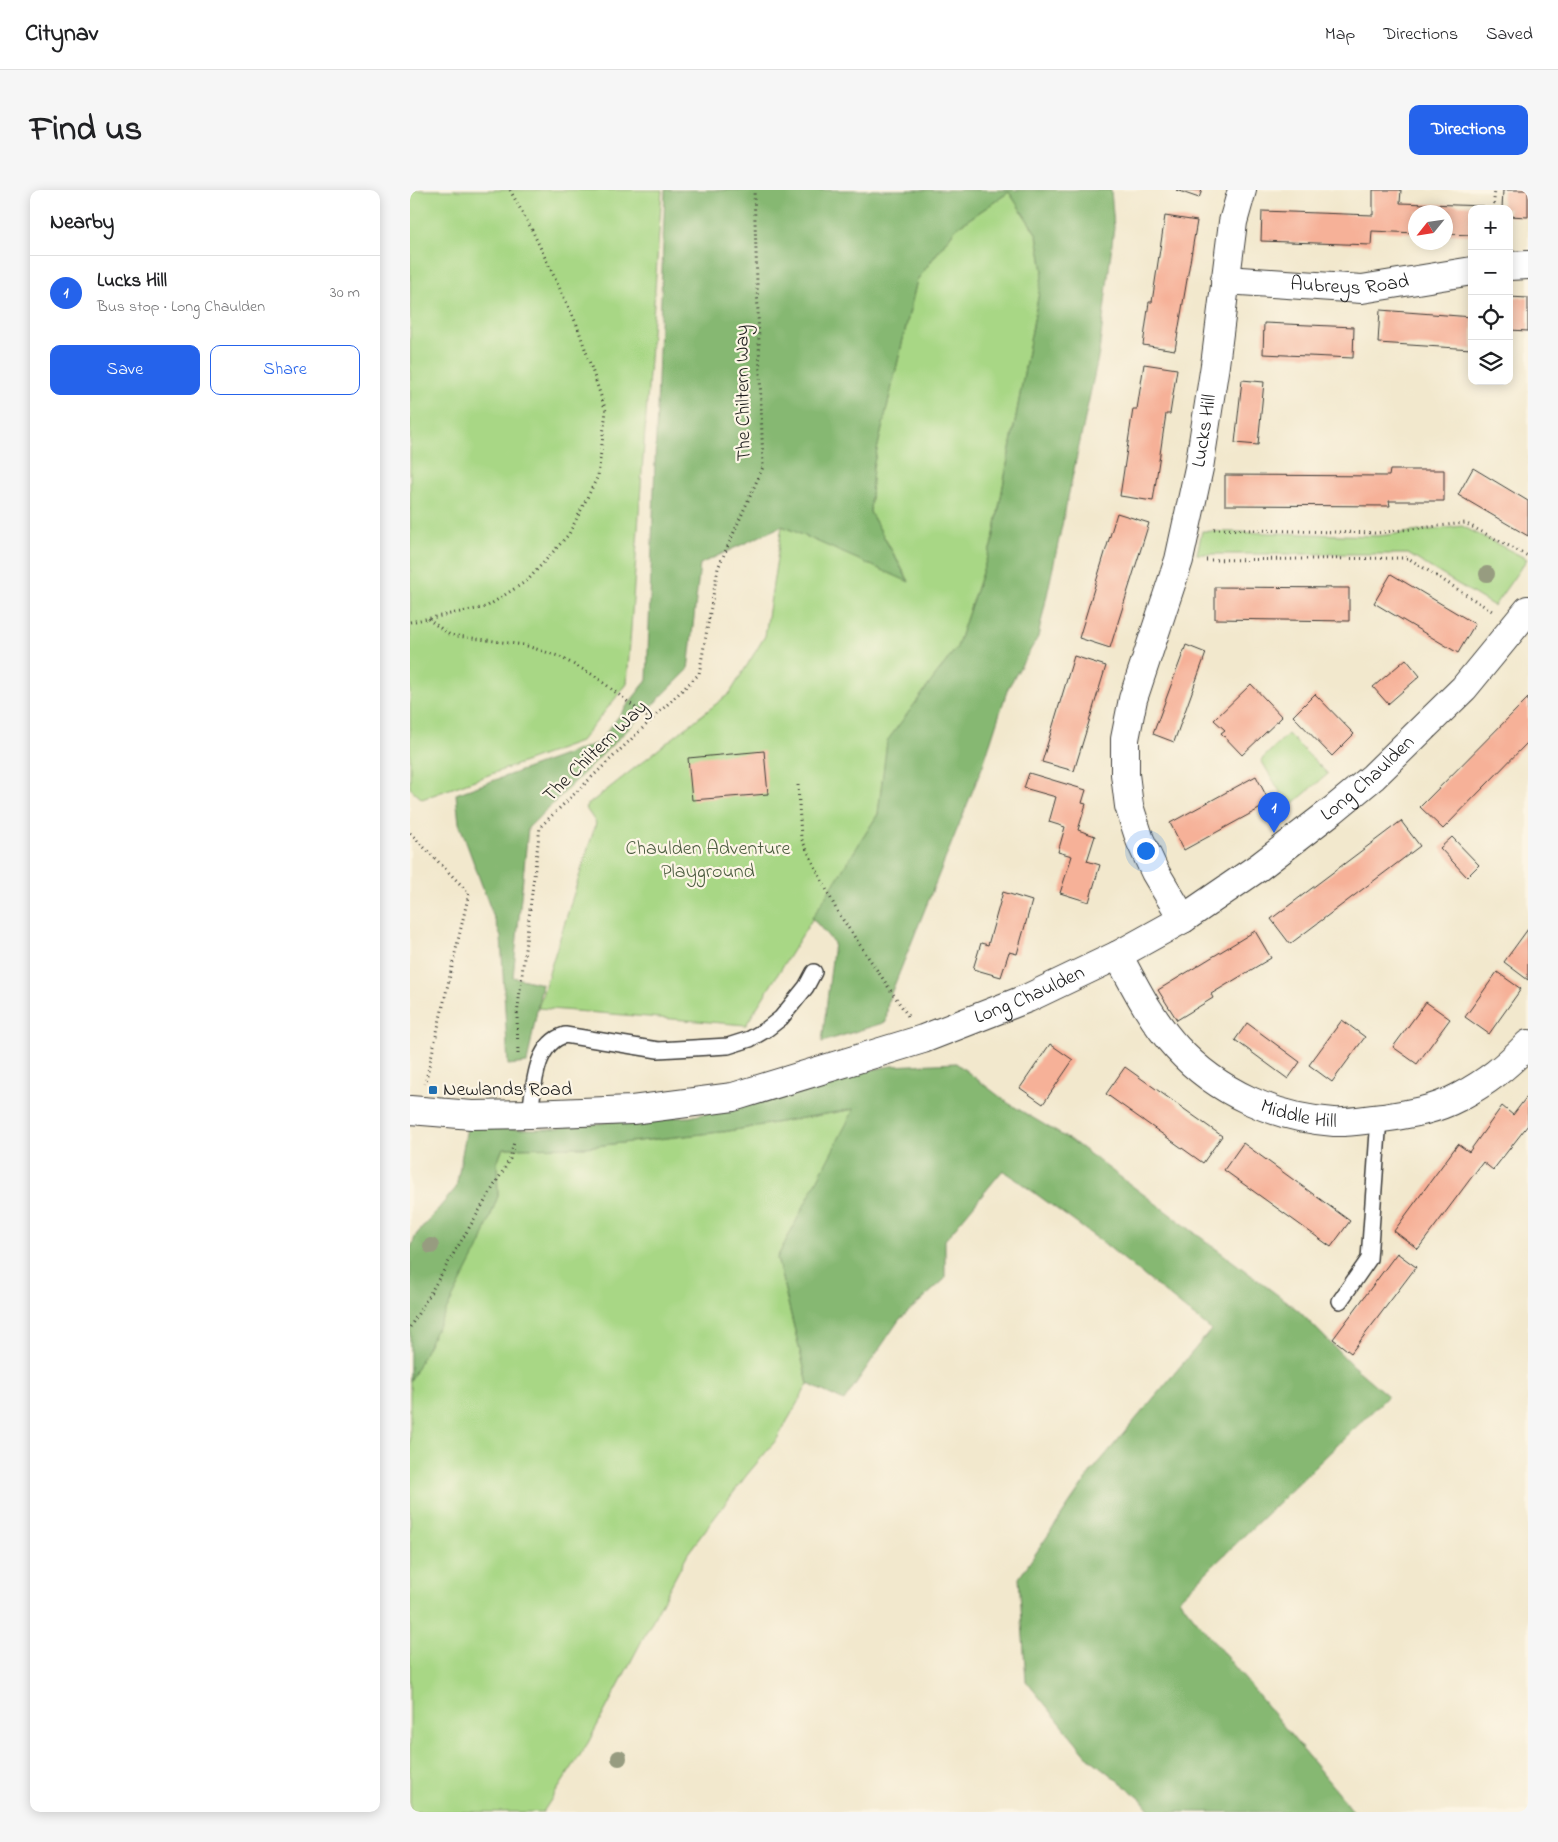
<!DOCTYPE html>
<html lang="en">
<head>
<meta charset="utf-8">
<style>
	body { margin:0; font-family:"Indie Flower",sans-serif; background:#f6f6f6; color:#202124 }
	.controls { position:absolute; right:15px; top:15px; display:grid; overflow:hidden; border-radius:10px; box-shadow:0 2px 12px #0003 }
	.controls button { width:45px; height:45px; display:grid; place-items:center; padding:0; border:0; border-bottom:1px solid #e0e0e0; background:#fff; color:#202124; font:25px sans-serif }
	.compass { position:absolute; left:998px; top:15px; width:45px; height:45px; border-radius:50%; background:#fff; box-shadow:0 2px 12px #0003; rotate:240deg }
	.you { position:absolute; left:735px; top:660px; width:18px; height:18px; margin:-12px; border:4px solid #fff; border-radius:50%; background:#1a73e8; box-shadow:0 0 0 8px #1a73e833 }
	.badge { display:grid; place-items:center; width:32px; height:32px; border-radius:50%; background:#2563eb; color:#fff; font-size:16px; font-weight:700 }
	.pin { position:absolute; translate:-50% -41px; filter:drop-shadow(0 1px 2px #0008) }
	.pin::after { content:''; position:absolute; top:26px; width:18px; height:15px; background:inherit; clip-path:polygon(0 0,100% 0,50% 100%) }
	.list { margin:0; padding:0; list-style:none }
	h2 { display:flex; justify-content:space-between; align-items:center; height:65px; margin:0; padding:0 20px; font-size:21px }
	h2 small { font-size:16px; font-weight:400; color:#757577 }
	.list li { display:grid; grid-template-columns:32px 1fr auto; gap:15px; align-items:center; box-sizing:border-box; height:75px; padding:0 20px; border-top:1px solid #e0e0e0 }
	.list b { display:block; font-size:19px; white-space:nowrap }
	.list p { margin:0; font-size:16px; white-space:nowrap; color:#757577 }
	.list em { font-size:16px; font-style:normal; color:#757577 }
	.actions { display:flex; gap:10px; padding:15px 20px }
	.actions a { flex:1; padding:11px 0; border:1px solid #2563eb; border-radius:10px; text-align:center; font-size:18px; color:#2563eb }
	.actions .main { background:#2563eb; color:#fff }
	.icon { flex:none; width:28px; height:28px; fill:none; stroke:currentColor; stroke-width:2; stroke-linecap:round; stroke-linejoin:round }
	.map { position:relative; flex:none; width:1118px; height:1622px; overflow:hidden; border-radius:10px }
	header { display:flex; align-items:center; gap:30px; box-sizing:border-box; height:70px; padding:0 25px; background:#fff; border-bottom:1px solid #e0e0e0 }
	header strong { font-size:24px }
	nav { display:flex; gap:28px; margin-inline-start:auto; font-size:18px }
	.intro { display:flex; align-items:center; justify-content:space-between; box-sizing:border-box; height:120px; padding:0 30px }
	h1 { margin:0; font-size:35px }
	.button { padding:12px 22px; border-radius:10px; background:#2563eb; color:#fff; font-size:18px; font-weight:700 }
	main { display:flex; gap:30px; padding:0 30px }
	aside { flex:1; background:#fff; border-radius:10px; box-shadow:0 2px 12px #0003 }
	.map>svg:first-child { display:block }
	.green { fill:#a8d785; stroke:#627a50 }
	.forest { fill:#86b872; stroke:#516a47 }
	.building { fill:#f6b198 }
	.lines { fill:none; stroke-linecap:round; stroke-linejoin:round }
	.service-casing { stroke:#3c3b37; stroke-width:18 }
	.minor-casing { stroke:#3c3b37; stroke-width:30 }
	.tertiary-casing { stroke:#3c3b37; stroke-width:30 }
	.path { stroke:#3c3b37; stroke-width:3; stroke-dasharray:1 4; stroke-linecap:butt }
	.service { stroke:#fff; stroke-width:15 }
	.minor { stroke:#fff; stroke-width:28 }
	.tertiary { stroke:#fff; stroke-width:28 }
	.tree { fill:#979c80 }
	.poi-dot { fill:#1f6fb2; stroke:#fcf5e5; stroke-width:2 }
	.labels { text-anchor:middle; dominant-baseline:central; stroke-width:4.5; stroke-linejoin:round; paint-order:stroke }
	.street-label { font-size:20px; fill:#1c1c1c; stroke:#fcf5e5 }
	.park-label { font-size:20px; fill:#4d5d41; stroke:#fcf5e5 }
	.poi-label { font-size:20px; fill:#1c1c1c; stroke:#fcf5e5; text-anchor:start }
</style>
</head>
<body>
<header>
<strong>Citynav</strong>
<nav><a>Map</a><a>Directions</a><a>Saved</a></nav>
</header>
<div class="intro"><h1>Find us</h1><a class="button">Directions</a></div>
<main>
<aside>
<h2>Nearby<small></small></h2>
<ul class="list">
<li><span class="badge">1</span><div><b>Lucks Hill</b><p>Bus stop · Long Chaulden</p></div><em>30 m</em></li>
</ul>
<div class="actions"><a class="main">Save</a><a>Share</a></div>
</aside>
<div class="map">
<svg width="1118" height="1622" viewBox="0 0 1118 1622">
	<rect width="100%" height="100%" fill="#fcf5e5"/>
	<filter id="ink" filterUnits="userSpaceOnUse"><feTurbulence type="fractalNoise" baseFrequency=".02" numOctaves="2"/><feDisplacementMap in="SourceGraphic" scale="10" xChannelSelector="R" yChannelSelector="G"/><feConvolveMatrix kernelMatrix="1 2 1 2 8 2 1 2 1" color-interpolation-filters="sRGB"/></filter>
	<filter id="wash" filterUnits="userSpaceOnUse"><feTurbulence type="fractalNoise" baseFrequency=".0096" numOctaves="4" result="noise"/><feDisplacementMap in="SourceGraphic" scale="20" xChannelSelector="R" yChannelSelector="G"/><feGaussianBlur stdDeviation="1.12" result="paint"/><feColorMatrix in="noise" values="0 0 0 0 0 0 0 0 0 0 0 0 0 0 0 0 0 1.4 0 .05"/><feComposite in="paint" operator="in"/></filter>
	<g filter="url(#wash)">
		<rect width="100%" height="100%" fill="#f2e8cd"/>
		<path class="green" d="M0,0H252L217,494L170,552L12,609L0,598Z
			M599,2L627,45L633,81L583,350L547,457L478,551L468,624L336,835L128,818L186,633L175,617L320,503L355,446L372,336L499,391L460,322L463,277L507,90L546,38Z
			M1052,336L1117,369L1084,416L998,364H787L792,341L968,346Z
			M878,544L918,584L879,617L851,570Z
			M445,919L367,1068L398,1194L367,1249L336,1286L278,1363L178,1553L133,1622H0V1191L88,1006L87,973L93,958L176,957L319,941Z"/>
		<path class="forest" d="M255,0H701L704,37L689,163L628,447L598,498L573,575L478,811L476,832L412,852L424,753L402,728L468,624L477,551L547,457L583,350L633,81L627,45L599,2L546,38L507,90L463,277L460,322L499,392L372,336L290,374L278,480L118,638L103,787L132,794L117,873L98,875L91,747L49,633L46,604L188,553L237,490Z
			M546,873L598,913L665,953L889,1121L942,1175L978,1206L769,1409L944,1622H741L731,1609L679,1568L616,1491L609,1388L681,1282L801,1140L695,1054L593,980L535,1050V1089L489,1130L434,1211L398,1194L367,1068L444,919L319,941L176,957L93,958L87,973L88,1006L70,1055L0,1191V1060L6,1045L46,998L57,937L102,933L100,939H138L226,929L280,927L348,911L440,884L481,876Z"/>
		<g id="blocks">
			<path class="building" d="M766,0H792L789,8Z
				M963,0H991L990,13L1074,16V19H1062V45L1036,44V22H1006V43L962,41L961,55L851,51L852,21L963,25Z
				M1093,0H1118V27L1099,26V19H1092Z
				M755,26L787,31L765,160L733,155L739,112H742Z
				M1099,107L1118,108V141L1099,140Z
				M970,120L1062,127V159L968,153Z
				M854,133L944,137L943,168L853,164Z
				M734,174L767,179L760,224H756L743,311L710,306L723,219H727Z
				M832,190L854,192L848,255L825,253Z
				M1063,278L1118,311V346L1048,305Z
				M980,280H1034V311H979L980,316L815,315V285L979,286Z
				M707,323L739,333L700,458L669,448Z
				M981,384L1065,434L1048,463L964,413Z
				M805,397L939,398V431L805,429Z
				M776,455L796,463L764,552L743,544Z
				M664,466L696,476L664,581L632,572Z
				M996,469L1010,486L978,514L963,497Z
				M841,494L872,527L832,565L811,543L815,540L804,530Z
				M905,504L944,544L922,566L883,526Z
				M1118,508V552L1033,639L1010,617Z
				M354,561L358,604L282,610L278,568Z
				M619,583L676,600L672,613L676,614L668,640L685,646L677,671L690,675L679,712L650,703L662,666L648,662L655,637L639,632L646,607L614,598Z
				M846,586L860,613L774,660L760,633Z
				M991,631L1010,656L880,754L861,729Z
				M1042,647L1069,675L1057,687L1030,658Z
				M593,702L622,711L607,764L599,762L591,787L563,779L571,753L578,755Z
				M1118,739V790L1094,772Z
				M845,741L861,768L801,804L803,808L767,830L748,800Z
				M1087,782L1111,799L1079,844L1055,827Z
				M1016,812L1040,829L1007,874L983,857Z
				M932,830L955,847L922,892L899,875Z
				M837,833L890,872L878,889L825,850Z
				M640,854L663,870L633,914L610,898Z
				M715,877L812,946L793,973L696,904Z
				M1118,905V935L1083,980L1073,972L1008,1059L984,1041L1048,954L1059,962L1092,916L1103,925Z
				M833,953L940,1031L921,1057L814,980Z
				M987,1063L1006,1077L941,1163L923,1149Z"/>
		</g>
	</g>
	<g filter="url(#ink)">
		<use href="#blocks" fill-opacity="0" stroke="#3c3b37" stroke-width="1"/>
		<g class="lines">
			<g class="service-casing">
				<path id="service" d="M120,924C124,898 124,854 155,845L248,860L318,856L340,849L357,839L371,828L396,797L404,782
					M930,1111L959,1069L969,928"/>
			</g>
			<g class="minor-casing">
				<g id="minor">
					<path d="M1099,76L1118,75"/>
					<path id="s1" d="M815,90L952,99L1062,81"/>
					<path id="s2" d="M773,729L745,682L730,650L719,616L715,584V549L723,509L769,370L789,278L805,175L823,32L832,0"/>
					<path id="s3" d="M708,765C725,797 742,831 767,858C807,902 865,928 924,932C940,933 958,929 973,928C1000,924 1025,920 1049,907C1077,892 1096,877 1118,854"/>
				</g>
			</g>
			<g class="tertiary-casing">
				<g id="tertiary">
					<path id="s4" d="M0,920L62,925L120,924L222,920L323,907L513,849L618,808L708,765L773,729L849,677L923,620L963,587L1054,498L1118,420"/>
				</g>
			</g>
			<path class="path" d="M1083,19L1085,0
				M804,339L966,343L1055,333L1118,366
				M796,370L998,368L1082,421
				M18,429L40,445L114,455L148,466L185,486L241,530
				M0,432L76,417L118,390L159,344L188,286L196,221L167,135L122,40L100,0
				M388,595L391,648L427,721L498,826
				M0,643L59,703L15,894
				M108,864L107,825L130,637L289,484L308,378L353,277L344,0
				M0,1137L100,969L104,952"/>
			<use href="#service" class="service"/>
			<use href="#minor" class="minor"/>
			<use href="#tertiary" class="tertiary"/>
		</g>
		<g class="tree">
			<circle cx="1077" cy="384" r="8"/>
			<circle cx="21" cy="1056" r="8"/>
			<circle cx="209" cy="1568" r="8"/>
		</g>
	</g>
	<rect class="poi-dot" x="18" y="895" width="10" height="10" rx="2.5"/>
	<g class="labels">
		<g class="street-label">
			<text stroke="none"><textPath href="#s1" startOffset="125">Aubreys Road</textPath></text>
			<text transform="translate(334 203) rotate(-91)">The Chiltern Way</text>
			<text stroke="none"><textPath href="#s2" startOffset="512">Lucks Hill</textPath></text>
			<text transform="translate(186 562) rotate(-44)">The Chiltern Way</text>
			<text stroke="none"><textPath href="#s4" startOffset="1042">Long Chaulden</textPath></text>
			<text stroke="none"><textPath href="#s4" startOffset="638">Long Chaulden</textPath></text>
			<text stroke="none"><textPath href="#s3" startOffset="252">Middle Hill</textPath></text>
		</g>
		<g class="park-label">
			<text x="298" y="659">Chaulden Adventure<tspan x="298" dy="23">Playground</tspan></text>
		</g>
		<g class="poi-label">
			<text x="33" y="900">Newlands Road</text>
		</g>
	</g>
</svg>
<div class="controls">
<button>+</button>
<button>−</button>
<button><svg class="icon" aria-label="locate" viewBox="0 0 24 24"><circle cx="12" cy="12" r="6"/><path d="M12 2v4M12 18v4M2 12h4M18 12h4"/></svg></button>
<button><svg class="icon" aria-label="layers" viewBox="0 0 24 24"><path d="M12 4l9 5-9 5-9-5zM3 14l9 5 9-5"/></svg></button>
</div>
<svg class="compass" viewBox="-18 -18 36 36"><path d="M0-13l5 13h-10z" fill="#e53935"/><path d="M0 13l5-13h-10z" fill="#757577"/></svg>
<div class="you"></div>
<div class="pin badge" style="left:864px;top:643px">1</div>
</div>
</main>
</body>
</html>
